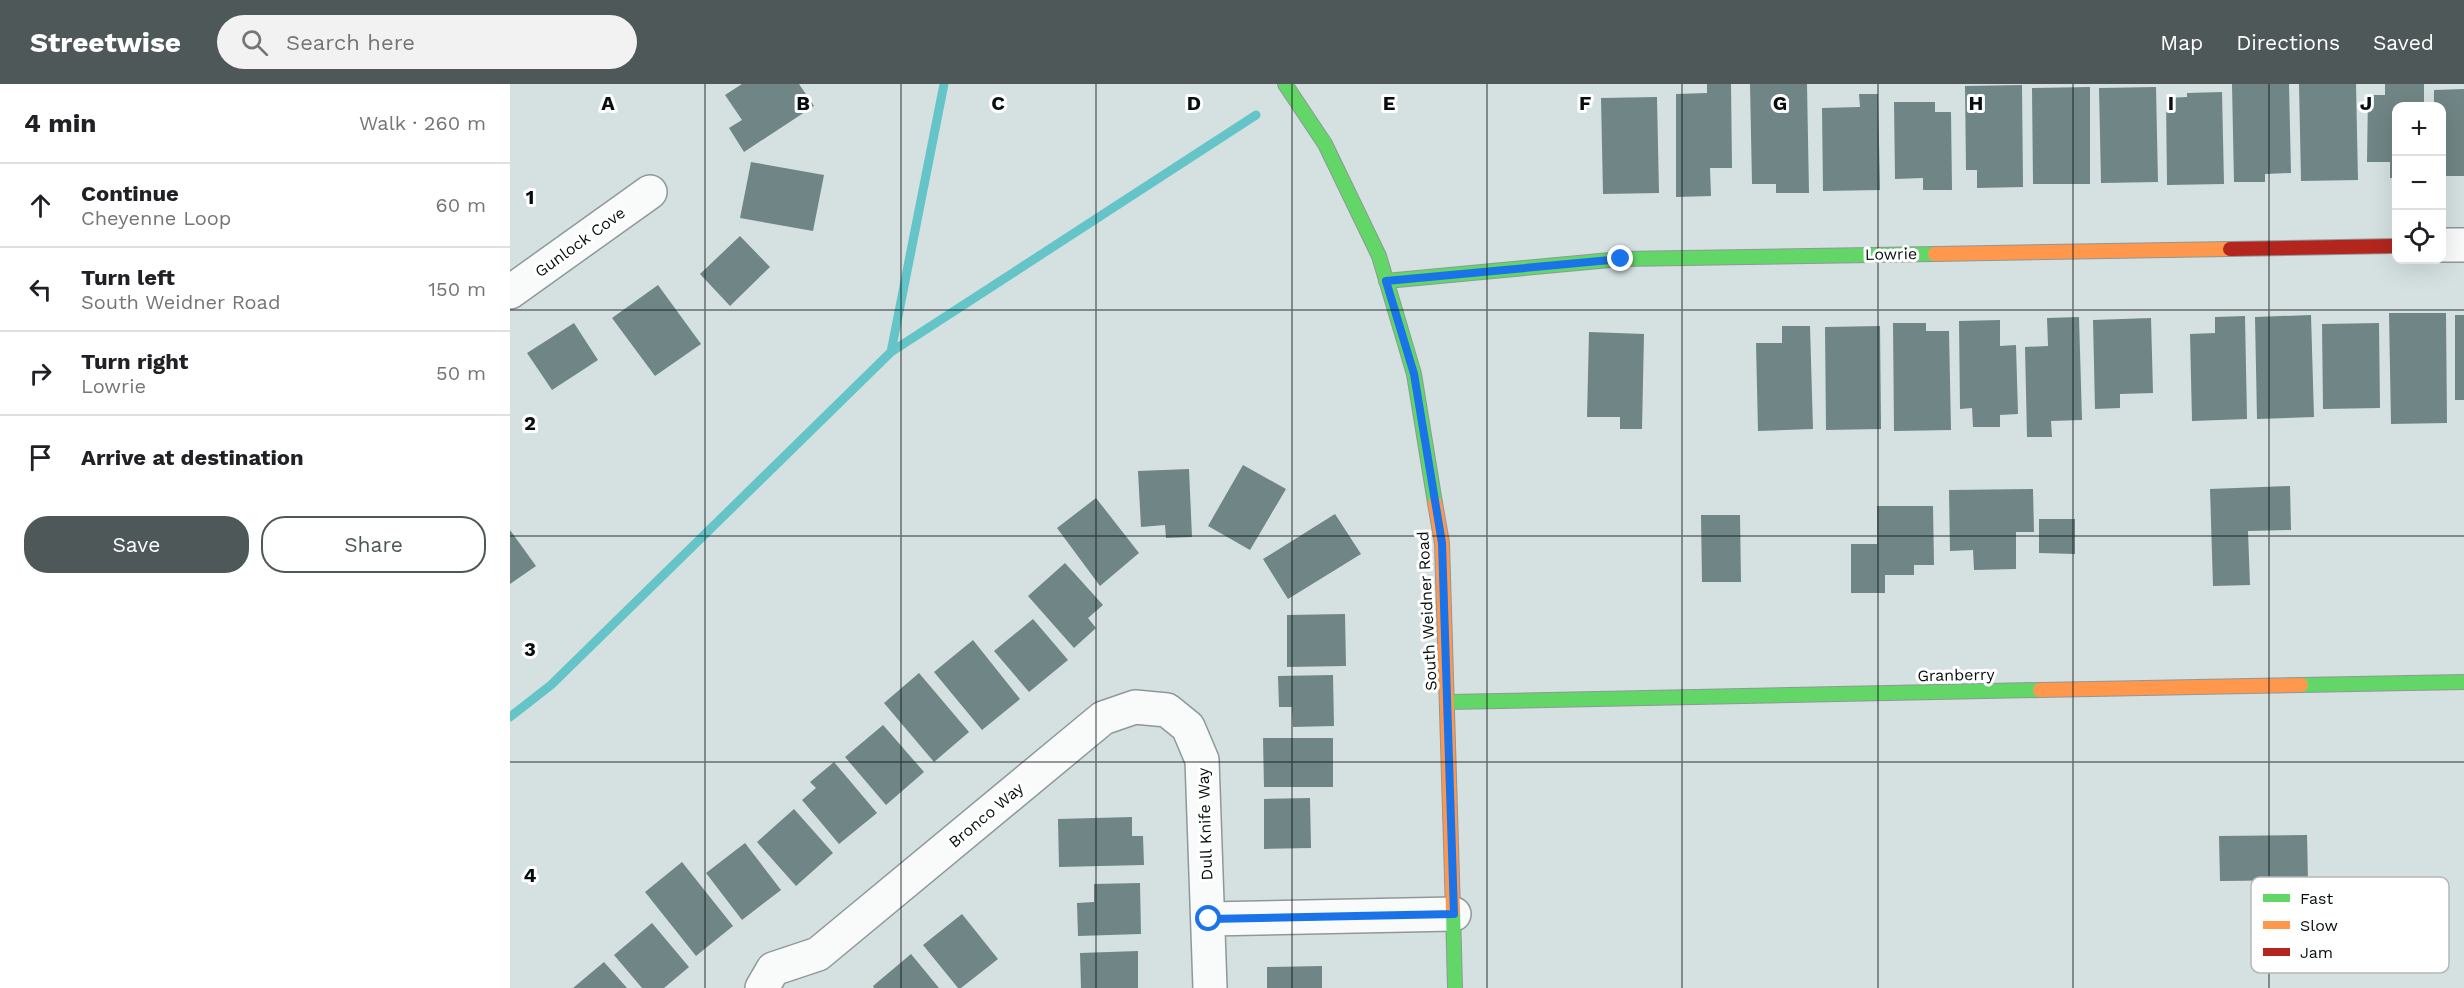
<!DOCTYPE html>
<html lang="en">
<head>
<meta charset="utf-8">
<style>
	body { margin:0; font-family:"Work Sans",sans-serif; background:#f2f2f2; color:#202124 }
	.controls { position:absolute; right:18px; top:18px; display:grid; overflow:hidden; border-radius:12px; box-shadow:0 6px 24px #0002 }
	.controls button { width:54px; height:54px; display:grid; place-items:center; padding:0; border:0; border-bottom:2px solid #e0e0e0; background:#fff; color:#202124; font:30px sans-serif }
	.stop { position:absolute; width:18px; height:18px; margin:-14px; border:4px solid #1a73e8; border-radius:50%; background:#fff }
	.stop.end { background:#1a73e8; border-color:#fff; box-shadow:0 2px 6px #0008 }
	.list { margin:0; padding:0; list-style:none }
	h2 { display:flex; justify-content:space-between; align-items:center; height:78px; margin:0; padding:0 24px; font-size:26px }
	h2 small { font-size:20px; font-weight:400; color:#757577 }
	.list li { display:grid; grid-template-columns:39px 1fr auto; gap:18px; align-items:center; box-sizing:border-box; height:84px; padding:0 24px; border-top:2px solid #e0e0e0 }
	.list b { display:block; font-size:22px; white-space:nowrap }
	.list p { margin:0; font-size:20px; white-space:nowrap; color:#757577 }
	.list em { font-size:20px; font-style:normal; color:#757577 }
	.actions { display:flex; gap:12px; padding:18px 24px }
	.actions a { flex:1; padding:14px 0; border:2px solid #4f5858; border-radius:24px; text-align:center; font-size:21px; color:#4f5858 }
	.actions .main { background:#4f5858; color:#fff }
	.icon { flex:none; width:33px; height:33px; fill:none; stroke:currentColor; stroke-width:2; stroke-linecap:round; stroke-linejoin:round }
	.map { position:relative; flex:none; width:1954px; height:904px; overflow:hidden }
	header { display:flex; align-items:center; gap:36px; box-sizing:border-box; height:84px; padding:0 30px; background:#4f5858; color:#fff }
	header strong { font-size:28px }
	nav { display:flex; gap:33px; margin-inline-start:auto; font-size:21px }
	.search { width:420px; height:54px; background:#f2f2f2; display:flex; align-items:center; gap:15px; box-sizing:border-box; padding:0 21px; border-radius:33px; color:#757577; font-size:22px }
	main { display:flex }
	aside { flex:1; background:#fff }
	.map>svg:first-child { display:block }
	.lines { fill:none; stroke-linecap:round; stroke-linejoin:round }
	.stream { stroke:#65c4c7; stroke-width:9 }
	.building { fill:#708585 }
	.street-casing { stroke:#8f9898; stroke-width:36 }
	.fast-casing { stroke:#8f9898; stroke-width:16 }
	.slow-casing { stroke:#8f9898; stroke-width:16 }
	.jam-casing { stroke:#8f9898; stroke-width:16 }
	.street { stroke:#f9fafa; stroke-width:33 }
	.fast { stroke:#63d668; stroke-width:14 }
	.slow { stroke:#ff974d; stroke-width:14 }
	.jam { stroke:#b3261e; stroke-width:14 }
	.route { stroke:#1a73e8; stroke-width:8 }
	.grid { fill:none; stroke:#070e0e; stroke-width:1.5; stroke-opacity:0.55 }
	.labels { text-anchor:middle; dominant-baseline:central; stroke-width:6; stroke-linejoin:round; paint-order:stroke }
	.street-label { font-size:16px; fill:#070e0e; stroke:#fff }
	.key { fill:#fff; stroke:#b5b7b7; stroke-width:1.5 }
	.key-label { font-size:16px; fill:#070e0e }
	.grid-label { font-size:20px; text-anchor:middle; font-weight:bold; fill:#070e0e; stroke:#fff; stroke-width:6; stroke-linejoin:round; paint-order:stroke }
</style>
</head>
<body>
<header>
<strong>Streetwise</strong>
<div class="search"><svg class="icon" aria-label="search" viewBox="0 0 24 24"><circle cx="10" cy="10" r="6"/><path d="M15 15l6 6"/></svg>Search here</div>
<nav><a>Map</a><a>Directions</a><a>Saved</a></nav>
</header>
<main>
<aside>
<h2>4 min<small>Walk · 260 m</small></h2>
<ul class="list">
<li><svg class="icon" aria-label="ahead" viewBox="0 0 24 24"><path d="M12 20V5M6 11l6-6 6 6"/></svg><div><b>Continue</b><p>Cheyenne Loop</p></div><em>60 m</em></li>
<li><svg class="icon" aria-label="left" viewBox="0 0 24 24"><path d="M17 20v-9H6M10 6l-5 5 5 5"/></svg><div><b>Turn left</b><p>South Weidner Road</p></div><em>150 m</em></li>
<li><svg class="icon" aria-label="right" viewBox="0 0 24 24"><path d="M7 20v-9h11M14 6l5 5-5 5"/></svg><div><b>Turn right</b><p>Lowrie</p></div><em>50 m</em></li>
<li><svg class="icon" aria-label="arrive" viewBox="0 0 24 24"><path d="M6 21V4h12l-3 4 3 4H6"/></svg><div><b>Arrive at destination</b></div></li>
</ul>
<div class="actions"><a class="main">Save</a><a>Share</a></div>
</aside>
<div class="map">
<svg width="1954" height="904" viewBox="0 0 1954 904">
	<rect width="100%" height="100%" fill="#d5e1e1"/>
	<g class="lines">
		<path class="stream" d="M381,268L434,0
			M0,633L41,601L381,268L746,31"/>
	</g>
	<path class="building" d="M232,0H289L304,22L234,68L219,44L232,36L215,11Z
		M1197,0H1221L1222,84H1200L1201,112L1166,113V10L1197,9Z
		M1240,0H1297L1299,109H1266V100H1242Z
		M1722,0H1779L1781,89L1755,90V98H1724Z
		M1789,0H1846L1848,96L1791,97Z
		M1875,0H1914V22H1886V94H1880V78H1857L1858,11H1875Z
		M1512,1L1513,103L1467,104V86H1456L1455,2Z
		M1580,3V100H1523L1522,4Z
		M1646,3L1648,98L1591,99L1589,4Z
		M1954,5V92H1932V22H1924V6Z
		M1712,8L1714,100L1657,101L1656,14L1677,13V9Z
		M1349,10H1368L1370,106L1313,107L1312,24L1350,23Z
		M1147,13L1149,109L1093,110L1091,14Z
		M1384,18H1425V28H1441L1442,106H1413V94L1385,95Z
		M241,78L314,91L303,147L230,134Z
		M230,152L260,183L220,222L190,190Z
		M148,201L191,260L145,292L102,234Z
		M1879,229H1936L1937,339L1881,340Z
		M1801,231L1804,333L1747,335L1745,233Z
		M1945,231H1954V316H1945Z
		M1735,232L1737,335L1682,337L1680,250L1705,249V233Z
		M1569,233L1572,336L1541,337L1542,353H1517L1515,263L1538,262L1537,234Z
		M1641,234L1643,309L1610,310V324L1585,325L1583,236Z
		M1490,236V262L1506,261L1508,330L1490,331V343H1463L1462,324L1450,325L1449,237Z
		M64,239L88,276L42,306L17,269Z
		M1383,239H1416V247H1439L1441,346L1384,347Z
		M1869,239L1870,324L1813,325L1812,240Z
		M1272,242H1300L1303,345L1248,347L1246,259H1272Z
		M1370,242L1371,345L1316,346L1315,243Z
		M1079,248L1134,250L1132,345H1110V333H1077Z
		M733,381L776,405L740,466L698,442Z
		M679,385L682,453L656,454L655,441L631,443L628,387Z
		M1780,402L1781,446L1738,447L1740,501L1703,502L1700,405Z
		M1523,405L1524,448H1506V485L1464,486L1463,466L1440,467L1439,406Z
		M586,414L629,469L590,502L547,444Z
		M1367,422H1423L1424,481H1404V491H1375V509H1341V460H1367Z
		M825,430L851,470L778,515L753,475Z
		M1191,431H1230L1231,498H1192Z
		M1529,435H1565V470L1529,469Z
		M0,446L26,482L0,500Z
		M555,479L593,521L578,534L586,544L564,564L518,512Z
		M835,530L836,582L777,583V531Z
		M523,535L558,576L519,608L484,567Z
		M463,556L510,615L472,646L424,588Z
		M409,589L459,648L424,678L374,619Z
		M823,591L824,642L783,643L782,623H769L768,592Z
		M373,641L414,688L376,721L335,673Z
		M753,654H823V703H754Z
		M324,678L367,729L329,760L292,716L306,704L300,698Z
		M800,714L801,764L754,765V715Z
		M284,725L323,769L286,802L247,758Z
		M622,733V752H633L634,781L549,783L548,735Z
		M1797,751L1798,796L1710,797L1709,752Z
		M235,759L271,806L232,836L196,789Z
		M172,778L223,842L186,872L135,808Z
		M630,799L631,850L568,852L567,819L584,818V800Z
		M452,830L488,875L451,904H448L413,861Z
		M142,839L179,883L154,904H132L104,871Z
		M628,867V904H571L570,869Z
		M401,870L429,904H364L363,902Z
		M94,878L117,904H63Z
		M812,882V904H757V883Z"/>
	<g class="lines">
		<g class="street-casing">
			<path id="street" d="M1932,161H1954
				M0,208L140,108
				M699,835L944,830
				M252,904L263,885L308,870L593,634L625,623L657,626L678,643L692,676L700,904"/>
		</g>
		<g class="fast-casing">
			<path id="fast" d="M775,0L815,60L869,172L904,290L925,419
				M876,197L1111,175L1425,170
				M1791,601L1954,598
				M938,618L1530,606
				M943,827L945,904"/>
		</g>
		<g class="slow-casing">
			<path id="slow" d="M1425,170L1720,165
				M925,419L932,459L943,827
				M1530,606L1791,601"/>
		</g>
		<g class="jam-casing">
			<path id="jam" d="M1720,165L1886,162"/>
		</g>
		<use href="#street" class="street"/>
		<use href="#fast" class="fast"/>
		<use href="#slow" class="slow"/>
		<use href="#jam" class="jam"/>
	</g>
	<g class="lines">
		<path class="route" d="M699,835L944,830L932,459L904,290L876,197L1111,175"/>
	</g>
	<path class="grid" d="M195,0V904M391,0V904M586,0V904M782,0V904M977,0V904M1172,0V904M1368,0V904M1563,0V904M1759,0V904M0,226H1954M0,452H1954M0,678H1954"/>
	<g class="labels">
		<g class="street-label">
			<text transform="translate(70 158) rotate(-36)">Gunlock Cove</text>
			<text transform="translate(1381 170) rotate(-1)">Lowrie</text>
			<text transform="translate(917 527) rotate(-93)">South Weidner Road</text>
			<text transform="translate(1446 591) rotate(-1)">Granberry</text>
			<text transform="translate(476 731) rotate(-40)">Bronco Way</text>
			<text transform="translate(695 740) rotate(-92)">Dull Knife Way</text>
		</g>
	</g>
	<rect x="1741" y="793" width="198" height="96" rx="9" class="key"/>
	<rect x="1753" y="810" width="27" height="8" fill="#63d668"/>
	<rect x="1753" y="837" width="27" height="8" fill="#ff974d"/>
	<rect x="1753" y="864" width="27" height="8" fill="#b3261e"/>
	<g class="key-label">
		<text x="1790" y="820">Fast</text>
		<text x="1790" y="847">Slow</text>
		<text x="1790" y="874">Jam</text>
	</g>
	<g class="grid-label">
		<text x="98" y="26">A</text>
		<text x="293" y="26">B</text>
		<text x="488" y="26">C</text>
		<text x="684" y="26">D</text>
		<text x="879" y="26">E</text>
		<text x="1075" y="26">F</text>
		<text x="1270" y="26">G</text>
		<text x="1466" y="26">H</text>
		<text x="1661" y="26">I</text>
		<text x="1856" y="26">J</text>
		<text x="20" y="120">1</text>
		<text x="20" y="346">2</text>
		<text x="20" y="572">3</text>
		<text x="20" y="798">4</text>
	</g>
</svg>
<div class="controls">
<button>+</button>
<button>−</button>
<button><svg class="icon" aria-label="locate" viewBox="0 0 24 24"><circle cx="12" cy="12" r="6"/><path d="M12 2v4M12 18v4M2 12h4M18 12h4"/></svg></button>
</div>
<div class="stop" style="left:699px;top:835px"></div>
<div class="stop end" style="left:1111px;top:175px"></div>
</div>
</main>
</body>
</html>
